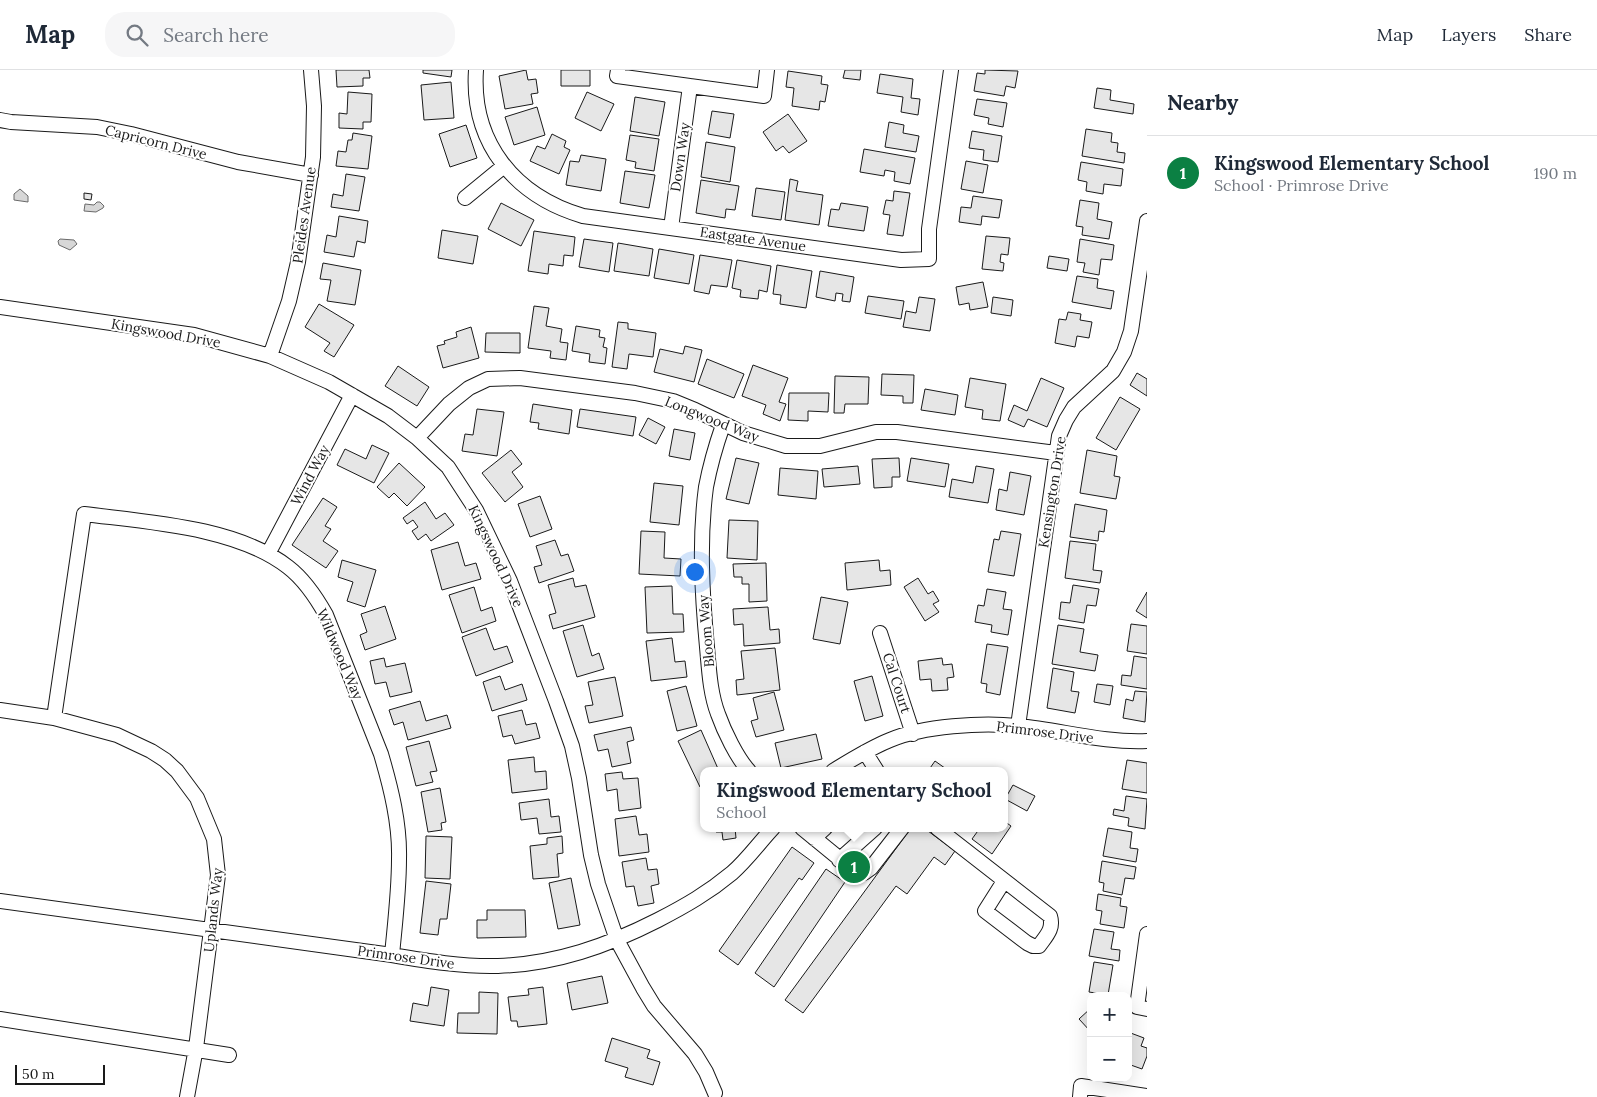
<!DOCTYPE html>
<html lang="en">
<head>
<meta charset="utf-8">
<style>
	body { margin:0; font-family:Lora,serif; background:#f6f6f7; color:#1f2937 }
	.controls { position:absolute; right:15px; bottom:15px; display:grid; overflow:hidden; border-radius:10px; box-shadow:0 5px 20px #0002 }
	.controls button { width:45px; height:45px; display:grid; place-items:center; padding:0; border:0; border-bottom:1px solid #e0e1e3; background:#fff; color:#1f2937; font:25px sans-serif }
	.scale { position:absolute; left:15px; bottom:12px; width:90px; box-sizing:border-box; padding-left:5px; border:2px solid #1a1a1a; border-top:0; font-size:14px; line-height:18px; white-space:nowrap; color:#1a1a1a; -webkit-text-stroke:4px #fff; paint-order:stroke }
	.you { position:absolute; left:694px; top:501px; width:18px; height:18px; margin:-12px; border:4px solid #fff; border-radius:50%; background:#1a73e8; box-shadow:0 0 0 8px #1a73e833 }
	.badge { display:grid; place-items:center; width:32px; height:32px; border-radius:50%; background:#0b8043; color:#fff; font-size:16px; font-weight:700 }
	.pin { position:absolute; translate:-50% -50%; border:2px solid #fff; box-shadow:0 1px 5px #0006 }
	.popup { position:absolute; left:700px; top:697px; width:308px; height:65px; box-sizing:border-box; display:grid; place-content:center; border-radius:10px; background:#fff; filter:drop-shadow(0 1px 4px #0005); font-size:16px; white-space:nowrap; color:#747a83 }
	.popup b { font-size:19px; color:#1f2937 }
	.popup::after { content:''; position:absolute; left:50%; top:100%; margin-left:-10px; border:10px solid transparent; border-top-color:#fff }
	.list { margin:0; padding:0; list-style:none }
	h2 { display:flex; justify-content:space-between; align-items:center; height:65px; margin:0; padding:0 20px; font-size:21px }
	h2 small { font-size:16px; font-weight:400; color:#747a83 }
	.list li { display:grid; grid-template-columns:32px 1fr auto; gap:15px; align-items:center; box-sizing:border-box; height:75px; padding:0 20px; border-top:1px solid #e0e1e3 }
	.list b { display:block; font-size:19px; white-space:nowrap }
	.list p { margin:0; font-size:16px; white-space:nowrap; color:#747a83 }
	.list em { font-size:16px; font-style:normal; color:#747a83 }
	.icon { flex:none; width:28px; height:28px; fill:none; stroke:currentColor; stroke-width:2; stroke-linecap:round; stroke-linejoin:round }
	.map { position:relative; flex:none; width:1147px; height:1027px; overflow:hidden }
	header { display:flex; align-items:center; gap:30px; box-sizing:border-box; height:70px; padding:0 25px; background:#fff; border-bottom:1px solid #e0e1e3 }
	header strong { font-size:24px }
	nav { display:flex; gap:28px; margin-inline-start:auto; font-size:18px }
	.search { width:350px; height:45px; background:#f6f6f7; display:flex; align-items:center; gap:12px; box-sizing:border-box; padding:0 18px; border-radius:20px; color:#747a83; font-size:19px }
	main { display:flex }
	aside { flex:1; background:#fff }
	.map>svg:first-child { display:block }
	.water { fill:#d7d7d7; stroke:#6a6a6a }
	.building { fill:#e6e6e6; stroke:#1a1a1a }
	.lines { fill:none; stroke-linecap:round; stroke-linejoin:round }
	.minor-casing { stroke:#1a1a1a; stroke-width:16 }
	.minor { stroke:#fff; stroke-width:14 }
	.labels { text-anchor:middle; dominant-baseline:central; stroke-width:4; stroke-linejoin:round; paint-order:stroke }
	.street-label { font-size:14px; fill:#1a1a1a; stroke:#fff }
</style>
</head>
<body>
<header>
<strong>Map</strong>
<div class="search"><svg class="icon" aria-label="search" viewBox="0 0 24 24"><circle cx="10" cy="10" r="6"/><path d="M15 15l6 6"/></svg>Search here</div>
<nav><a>Map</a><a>Layers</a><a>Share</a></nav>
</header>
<main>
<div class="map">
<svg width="1147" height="1027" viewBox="0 0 1147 1027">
	<rect width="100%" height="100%" fill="#fff"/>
	<path class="water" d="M20,119L28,126V132L14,130V124Z
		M97,132H100L104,136L103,138L96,142L84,141L85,134L94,135Z
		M60,169L74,170L77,174L70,180L59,175L58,171Z"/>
	<path class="building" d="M336,0H369L370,8H363V16L337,17Z
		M423,0H452L451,7L423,3Z
		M526,0L528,10L536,9L538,23L531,24L533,34L505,39L499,6Z
		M561,0H590V16H561Z
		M845,0H861L860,10L843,8Z
		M985,0L1018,1L1015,18L1006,16L1004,26L974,21L977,3L985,4Z
		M788,1L822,6L821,14L828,15L825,32L820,31L819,40L792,36L794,18L786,17Z
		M880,4L913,9L911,28L920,29L918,45L901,42L903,27L877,23Z
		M451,12L454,48L424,50L421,15Z
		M1097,18L1111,20L1110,30L1134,34L1133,44L1094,38Z
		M348,22L372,24L371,52H363V59L339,58V43L347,44Z
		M587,22L614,34L601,61L575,48Z
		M635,27L665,32L659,66L630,61Z
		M977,29L1007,33L1003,57L988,54L989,48L974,45Z
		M537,37L545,65L514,75L505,47Z
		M712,41L734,44L730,68L708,64Z
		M788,44L807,71L789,83L783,76L776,81L763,62Z
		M889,52L904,55L903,63L919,66L916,82L885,77Z
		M466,55L477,88L450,97L439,64Z
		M1086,59L1112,63L1111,72L1118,73L1117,82L1125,83L1124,93L1082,86Z
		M972,61L1002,66L998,92L983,90L984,80L969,78Z
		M353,63L372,66L368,99L336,96L338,81L346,82L348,70H352Z
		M552,64L566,71L564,77L570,80L559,104L530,91L537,76L545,79Z
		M630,65L659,69L654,101L635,98L636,92L626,90Z
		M706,72L735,77L730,112L701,107Z
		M864,79L915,88L910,114L894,111L895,102L885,100L884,106L860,102Z
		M581,85L606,89L601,121L566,115L570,91L579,92Z
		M966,91L988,95L983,123L961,119Z
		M1081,92L1123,99L1121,116L1104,114L1103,124L1086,121L1087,112L1078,110Z
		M625,101L655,105L649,138L620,133Z
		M346,104L365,107L359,141L331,137L333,124L343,126Z
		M790,109L798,111L796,121L823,125L819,155L785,150Z
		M701,110L739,116L735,140L726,139L725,148L696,143Z
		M756,118L785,122L781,150L752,146Z
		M894,121L910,123L903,166L887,164L890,145L883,144L886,130L893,131Z
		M84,123L92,124L91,130L84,129Z
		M973,126L1002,130L999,148L982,146L981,155L959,152L961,137L971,138Z
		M1080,130L1099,133L1097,149L1112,152L1109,169L1082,165L1083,157L1076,156Z
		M501,133L534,150L521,176L488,159Z
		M841,133L868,137L864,161L828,156L831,139L839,140Z
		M339,146L368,151L365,173L357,171L354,187L324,182L327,165L336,167Z
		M442,160L478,166L473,194L438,188Z
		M534,161L575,167L573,186L564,185L563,196L549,194L548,204L528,201Z
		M986,166L1010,168L1008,185L1001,184L1000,192L1004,193L1003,201L982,199Z
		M584,169L613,173L609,202L579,197Z
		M1080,169L1114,175L1112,190L1101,189L1099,205L1083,202L1085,193L1077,192Z
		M618,173L653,179L649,206L614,201Z
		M659,179L694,185L689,214L654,208Z
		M700,185L732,190L727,217L711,215L709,224L694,221Z
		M1049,186L1069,189L1067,201L1047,198Z
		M737,190L771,196L767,222L759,220L758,229L740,227L741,220L732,218Z
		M323,193L361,200L355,235L327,231L331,210L320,209Z
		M777,195L812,201L806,238L780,234L781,225L773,224Z
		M820,201L854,207L850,232L842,231L843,224L836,223L835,231L816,227Z
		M1077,206L1098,209L1097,218L1114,221L1111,239L1072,232Z
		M983,212L988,237L970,240L969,233L959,235L956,217Z
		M868,226L904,231L901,249L865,243Z
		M919,227L935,229L930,261L903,257L906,241L916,243Z
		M993,227L1013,230L1011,246L991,243Z
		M319,234L354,255L334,287L324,281L330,273L305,257Z
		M534,236L549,238L546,256L562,259L560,272L568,273L566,290L550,288L551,281L528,278Z
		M1068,242L1081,244L1080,250L1092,252L1089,268L1077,266L1075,277L1055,273L1059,249L1066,250Z
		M618,252L628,253V259L656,263L653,287L629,284L627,299L612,297Z
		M576,256L600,260L599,267L605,268L603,277L607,278L605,294L589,292L590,284L572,281Z
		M471,257L479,288L443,298L437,276L445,274L444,271L457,267L456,262Z
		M486,263H520V283L485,282Z
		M685,276L702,280L694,312L654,302L660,279L683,284Z
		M707,289L744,304L734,328L698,314Z
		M753,295L788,308L779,332L786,334L780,351L763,344L766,335L742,326Z
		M398,296L429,317L417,336L385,316Z
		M1137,303L1147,309V326L1130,315Z
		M882,304L914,305L913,333H903V326L881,325Z
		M835,306L869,307L868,334H845L844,343H834Z
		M970,308L1006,314L1000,351L982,349L983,340L965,337Z
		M1041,308L1064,318L1047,357L1028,349L1024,357L1008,350L1014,335L1027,341Z
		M925,319L958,325L955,345L921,340Z
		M789,323H829L828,342L808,341V351L788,350Z
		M1120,327L1140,339L1116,380L1096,368Z
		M533,334L572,340L569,364L538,359L539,353L530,352Z
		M477,339L504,342L497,386L462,381L465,364L473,365Z
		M580,339L636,347L633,366L577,357Z
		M648,348L665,357L656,374L639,365Z
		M674,359L695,363L690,390L669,386Z
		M372,375L389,383L374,413L337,395L345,379L366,389Z
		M511,380L522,394L512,402L523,417L505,432L482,403Z
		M1087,380L1117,386L1114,406L1120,407L1116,429L1080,423Z
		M736,388L759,393L749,434L726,429Z
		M899,388L900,407H892V417L874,418L872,389Z
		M911,388L949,394L945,417L907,411Z
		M399,393L425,417L407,436L394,423L389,428L377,417Z
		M858,396L860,414L824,417L822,399Z
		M976,396L994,399L988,433L949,427L952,409L973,413Z
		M780,398L818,401L816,429L778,425Z
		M1010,402L1031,406L1024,445L996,440L999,419L1007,421Z
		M654,413L683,416L679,455L650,452Z
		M540,426L552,459L530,467L518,434Z
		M323,428L337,437L325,456L331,459L323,471L338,481L326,498L292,475Z
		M425,432L436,449L445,443L454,455L431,471L426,464L418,470L412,461L418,457L413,450L407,454L403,448Z
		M1075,434L1107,440L1104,462L1099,461L1098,471L1070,467Z
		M729,450L758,451L757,490L727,488Z
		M641,461L665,462L664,488L681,489L680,506L639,504Z
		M1001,461L1021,464L1014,506L988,502L994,469L999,470Z
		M555,470L561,486L568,484L574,501L539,513L534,497L542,495L536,476Z
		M1070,471L1096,474L1093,500L1102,501L1100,513L1065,508Z
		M458,472L465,496L476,493L481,509L442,520L431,480Z
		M342,490L376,500L365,537L347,531L353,512L338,507Z
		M879,490L880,501L890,500L891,515L847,520L845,493Z
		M766,493L767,531L749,532V514H742V507H734L733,494Z
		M573,508L575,517L586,515L595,547L553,559L549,545L556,543L548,515Z
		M918,508L928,524L933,521L939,531L933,534L939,542L925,551L904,517Z
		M1073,515L1099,519L1096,536L1087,535L1084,553L1059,549L1061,532L1070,533Z
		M672,516L673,544H683L684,562L647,563L645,517Z
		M474,517L481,541L492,537L496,551L462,563L449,525Z
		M987,519L1006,522L1003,539L1012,540L1008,565L991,562L992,555L975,552L978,535L984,536Z
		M1147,522V548L1136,541Z
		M821,527L848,532L840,574L813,569Z
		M385,536L396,569L365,580L360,565L367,562L361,544Z
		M768,537L770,560L779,559L780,573L744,576L743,554L734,555L733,539Z
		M1131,554L1147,556V584L1127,581Z
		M583,555L592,586L599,583L604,599L577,607L563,561Z
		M1058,555L1084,559L1080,582L1098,585L1095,601L1052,594Z
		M486,558L494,580L507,576L513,592L476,606L462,567Z
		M672,568L675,592L685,591L687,607L651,611L646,571Z
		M987,574L1008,577L1000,625L986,622L987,614L981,613Z
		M775,578L780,620L737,625L736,610L744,609L741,581Z
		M1134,586L1147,588V619L1121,615L1122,605L1131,606Z
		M384,588L386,597L405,593L412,622L390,627L386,612L375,614L370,591Z
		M942,588L943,595L952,594L954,607L947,608L948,620L932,621L931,609L920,610L918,591Z
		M1053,598L1074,602L1071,621L1079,622L1075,643L1047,638Z
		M500,606L505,620L522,614L527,630L492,641L483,612Z
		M872,606L883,646L865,651L854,611Z
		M615,607L623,646L589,653L585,636L593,635L588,612Z
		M1097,614L1113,616L1110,635L1094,632Z
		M686,616L697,656L677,661L667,621Z
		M1135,621L1147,622L1145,652L1123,648L1126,629L1133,631Z
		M774,622L784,660L756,667L751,651L758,649L753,628Z
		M420,631L426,651L447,645L451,658L408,670L403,652L394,655L389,640Z
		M522,640L526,655L536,653L540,668L515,674L512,665L503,667L498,646Z
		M631,657L634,670L627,672L631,693L612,697L608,679L598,681L594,665Z
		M701,660L719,701H704V715L700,717L678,671Z
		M816,664L822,689L781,698L775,673Z
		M429,671L437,701L430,702L433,712L416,716L406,677Z
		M534,687L535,702L546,701L547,719L512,723L508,690Z
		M1127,690L1147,693V723L1122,719Z
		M935,691L949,701H928Z
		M622,702L623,709L638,708L641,738L619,741L617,719L607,721L605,704Z
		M1013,715L1035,726L1027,741L1005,729Z
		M440,718L446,752L441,753L442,760L428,762L421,722Z
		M1126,726L1147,729L1145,759L1128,756L1129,748L1113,745L1114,739L1124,741Z
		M549,729L551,747L559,746L561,762L539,764L537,748L521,750L519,733Z
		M636,746L639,765L647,764L649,782L619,786L615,749Z
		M1004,751L1011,756L992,784L972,769L980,758H1004Z
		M716,758H735L736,768L723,770L722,762H716Z
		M911,758H924L955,781L945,795L934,787L907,824L896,816L803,943L785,930Z
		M1108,758L1132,762L1130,778L1138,779L1136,792L1103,786Z
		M426,766L452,767L450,809L425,808Z
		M562,766L563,783L557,784L559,807L533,809L530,776L547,774V768Z
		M792,777L814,793L802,810L799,808L738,895L719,881Z
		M646,788L648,800L657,799L659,814L651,816L654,833L638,836L634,816L626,817L622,792Z
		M1102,791L1136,797L1134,809L1125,808L1122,825L1103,821L1104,813L1099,812Z
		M826,799L845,812L774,917L755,903Z
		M571,808L580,855L558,859L549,813Z
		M426,811L451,814L447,849H440L438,865L420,863Z
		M1098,824L1121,828L1120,836L1127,837L1124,858L1100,854L1102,841L1096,840Z
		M487,840H525L526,867L477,868V850H487Z
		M1094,859L1114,862L1111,879L1120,880L1119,891L1089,886Z
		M1094,892L1113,895L1108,925L1089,922Z
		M602,906L608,933L572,940L567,913Z
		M431,917L449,920L444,956L410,951L413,933L428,936Z
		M543,917L547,954L518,957L517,951H511L508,927L529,925L528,919Z
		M479,922L498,923L497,964L457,963L458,943H479Z
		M1091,938V962L1079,949Z
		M1128,962L1144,968L1141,976L1147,978V986L1142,999L1128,994Z
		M612,968L650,980L647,988L660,992L653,1015L625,1007L628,998L605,991Z"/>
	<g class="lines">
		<g class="minor-casing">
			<path id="minor" d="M476,0C471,73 515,126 583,146L901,190L929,189V159L951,0
				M618,0L617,6L764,26L767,0
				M0,50L11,52L97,57L131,64L238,92L311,105
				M465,128L504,96
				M671,158L690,16
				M0,237L194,265L270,286L329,312L388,346L417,368L448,397L476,440L510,511L556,631L572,676L579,708L591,785L598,814L617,870L643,918L654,936L695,984L706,1002L715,1023
				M270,286L289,231L298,192L313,87L314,36L311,0
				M723,355C716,375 710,396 706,417C699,470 702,524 707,577C709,599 710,623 718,644C724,661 737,688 749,701
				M417,368L449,334L469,318L488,309L520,308L635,323L673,331L695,340L743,363L786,376H820L876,362H897L1056,383
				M268,484L352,325
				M880,563L913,664
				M0,640L54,648L117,665L151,681L165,690L177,701L197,728L214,769L218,805L196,978L187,1027
				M54,648L84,444C147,452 237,457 288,497C305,510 316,527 326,545L381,684C391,718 400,754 399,789C399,821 395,853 392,885
				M1018,656L1059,366L1066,350L1074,337L1113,301L1124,282L1131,261L1147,151
				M865,682L877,701
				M833,701C851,690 870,678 890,670C923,656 982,652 1018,656C1061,660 1103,673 1147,671
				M802,758L857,803H864L871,798L902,758
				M937,758L1050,846C1054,859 1046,866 1039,876H1033L1027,873L985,841L1004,811
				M814,768L825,758
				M839,790L875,758
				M0,831L392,885C427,891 463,897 498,896C556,894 607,876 658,850C685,836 708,823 732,803C747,790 759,773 773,758
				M1147,864L1137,937L1147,939
				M0,949L229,985
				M1080,1027L1081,1016L1147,1026"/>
		</g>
		<use href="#minor" class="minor"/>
	</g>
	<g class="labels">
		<g class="street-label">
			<text transform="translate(156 72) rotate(14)">Capricorn Drive</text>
			<text transform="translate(680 87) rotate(-82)">Down Way</text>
			<text transform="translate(304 145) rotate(-82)">Pleides Avenue</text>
			<text transform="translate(753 169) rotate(8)">Eastgate Avenue</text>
			<text transform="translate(166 263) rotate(10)">Kingswood Drive</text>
			<text transform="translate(712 349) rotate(22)">Longwood Way</text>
			<text transform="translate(310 405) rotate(-62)">Wind Way</text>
			<text transform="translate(1052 422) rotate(-81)">Kensington Drive</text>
			<text transform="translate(496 486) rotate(65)">Kingswood Drive</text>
			<text transform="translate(706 561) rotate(-95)">Bloom Way</text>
			<text transform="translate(340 584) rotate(67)">Wildwood Way</text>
			<text transform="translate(897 613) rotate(72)">Cal Court</text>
			<text transform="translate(1045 662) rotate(7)">Primrose Drive</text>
			<text transform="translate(213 840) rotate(-84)">Uplands Way</text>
			<text transform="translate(406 887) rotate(8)">Primrose Drive</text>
		</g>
	</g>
</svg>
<div class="controls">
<button>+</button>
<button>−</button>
</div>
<div class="scale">50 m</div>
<div class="you"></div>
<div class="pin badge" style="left:854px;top:797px">1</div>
<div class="popup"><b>Kingswood Elementary School</b>School</div>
</div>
<aside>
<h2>Nearby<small></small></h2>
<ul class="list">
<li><span class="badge">1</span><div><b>Kingswood Elementary School</b><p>School · Primrose Drive</p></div><em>190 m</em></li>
</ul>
</aside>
</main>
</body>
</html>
